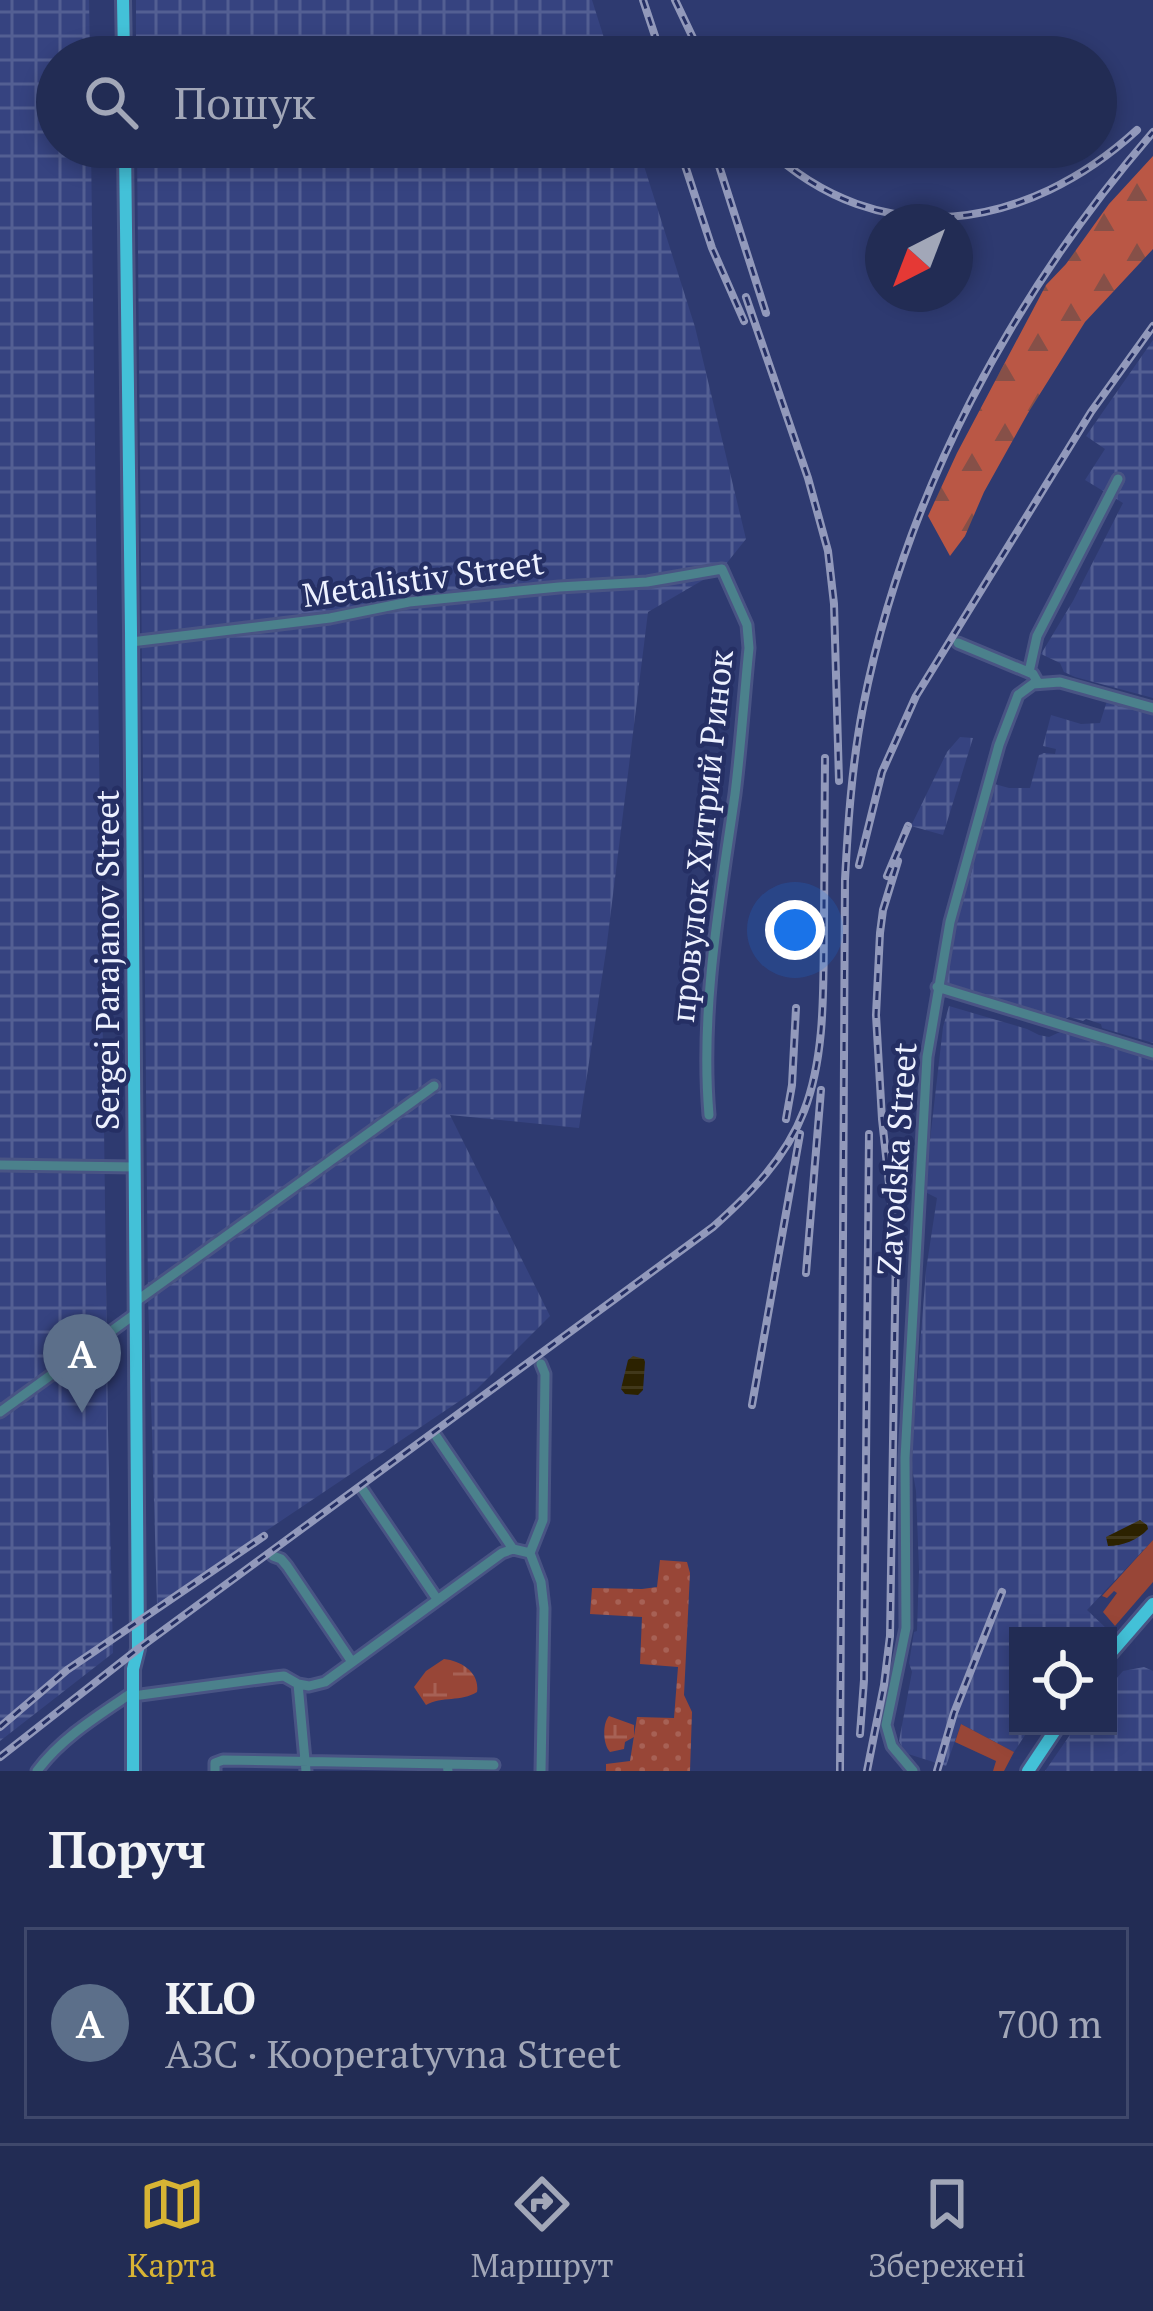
<!DOCTYPE html>
<html lang="uk">
<head>
<meta charset="utf-8">
<style>
	body { margin:0; font-family:"PT Serif",serif; background:#2e385e; color:#f1f3f6 }
	.controls { position:absolute; right:36px; bottom:36px; display:grid; overflow:hidden; border-radius:0px; box-shadow:0 6px 18px #0003 }
	.controls button { width:108px; height:108px; display:grid; place-items:center; padding:0; border:0; border-bottom:3px solid #3f486b; background:#222c54; color:#f1f3f6; font:60px sans-serif }
	.compass { position:absolute; left:865px; top:204px; width:108px; height:108px; border-radius:50%; background:#222c54; box-shadow:0 6px 18px #0003; rotate:222deg }
	.you { position:absolute; left:795px; top:930px; width:42px; height:42px; margin:-30px; border:9px solid #fff; border-radius:50%; background:#1a73e8; box-shadow:0 0 0 18px #1a73e833 }
	.badge { display:grid; place-items:center; width:78px; height:78px; border-radius:50%; background:#d8b434; color:#fff; font-size:39px; font-weight:700 }
	.pin { position:absolute; translate:-50% -99px; filter:drop-shadow(0 3px 6px #0008) }
	.pin::after { content:''; position:absolute; top:63px; width:42px; height:36px; background:inherit; clip-path:polygon(0 0,100% 0,50% 100%) }
	.list { margin:0; padding:0; list-style:none }
	h2 { display:flex; justify-content:space-between; align-items:center; height:156px; margin:0; padding:0 48px; font-size:51px }
	h2 small { font-size:39px; font-weight:400; color:#a2a7b8 }
	.list li { display:grid; grid-template-columns:78px 1fr auto; gap:36px; align-items:center; box-sizing:border-box; height:192px; margin:0 24px 24px; padding:0 24px; border:3px solid #3f486b; border-radius:0px }
	.list b { display:block; font-size:45px; white-space:nowrap }
	.list p { margin:0; font-size:39px; white-space:nowrap; color:#a2a7b8 }
	.list em { font-size:39px; font-style:normal; color:#a2a7b8 }
	.icon { flex:none; width:66px; height:66px; fill:none; stroke:currentColor; stroke-width:2; stroke-linecap:round; stroke-linejoin:round }
	.map { position:relative; flex:none; width:1153px; height:1771px; overflow:hidden }
	.search { position:absolute; background:#222c54; box-shadow:0 6px 18px #0003; left:36px; right:36px; top:36px; height:132px; display:flex; align-items:center; gap:30px; box-sizing:border-box; padding:0 42px; border-radius:66px; color:#a2a7b8; font-size:45px }
	.sheet { height:372px; background:#222c54 }
	nav { display:flex; justify-content:space-around; align-items:center; box-sizing:border-box; height:168px; border-top:3px solid #3f486b; background:#222c54; font-size:33px; color:#a2a7b8 }
	nav a { display:grid; justify-items:center; gap:6px }
	nav .on { color:#d8b434 }
	.map>svg:first-child { display:block }
	.industrial { fill:url(#industrial-grid) }
	.green { fill:#984637 }
	.forest { fill:url(#forest-firs) }
	.wetland { fill:url(#wetland-marsh) }
	.garden { fill:url(#garden-dots) }
	.water { fill:url(#water-rules) }
	.lines { fill:none; stroke-linecap:round; stroke-linejoin:round }
	.minor-casing { stroke:#495484; stroke-width:15 }
	.major-casing { stroke:#495484; stroke-width:18 }
	.minor { stroke:#4b818c; stroke-width:9 }
	.major { stroke:#43c1d8; stroke-width:12 }
	.rail-casing { stroke:#9299bb; stroke-width:8 }
	.rail { stroke:#252f64; stroke-width:3; stroke-dasharray:9; stroke-linecap:butt }
	.labels { text-anchor:middle; dominant-baseline:central; stroke-width:9; stroke-linejoin:round; paint-order:stroke }
	.street-label { font-size:33px; fill:#edf1ff; stroke:#252f64 }
</style>
</head>
<body>
<div class="map">
<svg width="1153" height="1771" viewBox="0 0 1153 1771">
	<defs>
		<pattern id="industrial-grid" width="8" height="8" patternUnits="userSpaceOnUse" patternTransform="scale(3)"><rect width="8" height="8" fill="#364380"/><path d="M0 4h8M4 0v8" fill="none" stroke="#535f93"/></pattern>
		<pattern id="forest-firs" width="22" height="20" patternUnits="userSpaceOnUse" patternTransform="scale(3)"><rect width="22" height="20" fill="#ba5745"/><path d="M5 1l3.5 6h-7zM16 11l3.5 6h-7z" fill="#865048"/></pattern>
		<pattern id="wetland-marsh" width="20" height="14" patternUnits="userSpaceOnUse" patternTransform="scale(3)"><rect width="20" height="14" fill="#984637"/><path d="M1 5h8M5 5V1M11 12h8M15 12V8" fill="none" stroke="#a76155"/></pattern>
		<pattern id="garden-dots" width="8" height="8" patternUnits="userSpaceOnUse" patternTransform="scale(3)"><rect width="8" height="8" fill="#984637"/><path d="M2 2h.1M6 6h.1" fill="none" stroke="#a76155" stroke-width="1.8" stroke-linecap="round"/></pattern>
		<pattern id="water-rules" width="6" height="5" patternUnits="userSpaceOnUse" patternTransform="scale(3)"><rect width="6" height="5" fill="#2c2200"/><path d="M0 2.5h6" fill="none" stroke="#41381a"/></pattern>
	</defs>
	<rect width="100%" height="100%" fill="#2e3a70"/>
	<path class="industrial" d="M0,0H89L90,57H57V147H91L108,1429L113,1653L0,1741Z
		M136,0H592L610,57H136Z
		M137,147H638L695,327L746,539L722,569L648,612L606,951L579,1128L450,1115L550,1316L476,1390L157,1604L148,1297Z
		M1153,340V698L1075,677L1064,672L1060,663L1041,654L1073,601L1123,503L1085,480L1105,449L1086,436Z
		M1107,701L1153,714V1043L1102,1028L1101,1024L1086,1019L1083,1021L1069,1017L1065,1019L1033,1011L948,984L945,979L967,877H970L979,843L975,841L991,783L1009,788H1030L1039,755L1044,753L1055,754L1056,749L1043,746L1051,715L1081,724L1100,723Z
		M960,737L973,738L943,835L911,826L947,752Z
		M949,1006L1027,1029L1039,1035L1049,1037L1060,1032L1067,1033L1153,1060V1540L1087,1610L1107,1629L1103,1636H1018V1726H1031L1014,1752L961,1724L946,1766L905,1753L899,1741L912,1672L909,1663L914,1632L917,1631L919,1570L916,1491L912,1468L913,1435L926,1270L937,1198L923,1191L925,1140H930L943,1027Z
		M1144,1667L1153,1671V1771H1045L1076,1726H1108V1688L1123,1671Z"/>
	<path class="green" d="M1153,1540V1582L1115,1626L1103,1612L1117,1593L1114,1591L1107,1598L1102,1596Z
		M961,1724L1014,1752L1004,1771H993L996,1761L955,1742Z"/>
	<path class="forest" d="M1153,156V249L1085,322L1028,413L984,492L965,536L950,556L928,516L957,453L1046,285L1066,264L1109,204Z"/>
	<path class="wetland" d="M444,1659C462,1661 480,1673 477,1692C461,1702 442,1696 426,1705L414,1687L426,1671Z
		M609,1716L634,1725V1737L625,1742L624,1749L610,1752C603,1745 602,1724 609,1716Z"/>
	<path class="garden" d="M660,1560L687,1562L690,1573L684,1695L692,1712L690,1771H606V1764L630,1761L637,1717L674,1718L678,1667L640,1664L642,1617L590,1614L592,1588L642,1589L657,1587Z"/>
	<path class="water" d="M633,1356L644,1359L645,1362L643,1390L638,1395L625,1394L621,1389L628,1360Z
		M1140,1520L1147,1525L1148,1529C1138,1540 1122,1546 1108,1546L1106,1537Z"/>
	<g class="lines">
		<g class="minor-casing">
			<path id="minor" d="M131,642L330,618L409,602L559,587L647,582L722,569L747,625L749,648C744,697 741,746 735,794C720,900 700,1008 709,1115
				M958,643L1033,674L1038,683
				M1029,672L1037,636L1118,479
				M937,987L1153,1053
				M0,1165L135,1167
				M135,1302L434,1086
				M541,1364L545,1374L543,1520L530,1553L541,1582L544,1608L541,1771
				M0,1412L135,1314
				M436,1436L513,1549
				M363,1490L437,1599
				M273,1556L281,1559L287,1566L352,1662
				M133,1696L275,1677L284,1676L298,1684
				M447,1764L494,1765
				M37,1771C61,1738 99,1715 133,1692
				M215,1771V1763L223,1760L447,1764L448,1771
				M306,1771L298,1684L309,1686L325,1682L502,1553L513,1549L530,1553
				M913,1771L892,1746L886,1725L906,1628L905,1458L927,1057L950,922L999,745L1018,695L1033,684L1060,682L1153,708"/>
		</g>
		<g class="major-casing">
			<path id="major" d="M123,0L124,57
				M125,147L131,631L138,1649L133,1669V1771
				M1108,1656L1153,1604
				M1028,1771L1058,1726"/>
		</g>
		<use href="#minor" class="minor"/>
		<use href="#major" class="major"/>
		<g class="rail-casing">
			<path id="rail" d="M643,0L662,57
				M675,0L702,57
				M679,147L712,248L744,321
				M713,147L766,313
				M766,147C880,255 1028,230 1137,130
				M746,297L808,478L828,551L834,604L839,781
				M859,865L882,772L916,696L1091,412L1153,326
				M887,876L908,826
				M786,1119L792,1085L796,1008
				M806,1273L821,1090
				M752,1405L800,1134
				M0,1727L67,1670L264,1536
				M860,1734L864,1680L869,1134
				M0,1757L138,1649L713,1227C750,1194 786,1158 804,1111C826,1054 823,986 824,926C824,870 825,814 825,758
				M840,1771L845,880C848,822 852,764 863,707C905,494 1012,295 1153,132
				M867,1771L884,1685L890,1636L896,1248L882,1119L876,1015L880,933L883,910L898,861
				M937,1771L954,1713L1002,1592"/>
		</g>
		<use href="#rail" class="rail"/>
	</g>
	<g class="labels">
		<g class="street-label">
			<text transform="translate(423 578) rotate(-8)">Metalistiv Street</text>
			<text transform="translate(701 836) rotate(-84)">провулок Хитрий Ринок</text>
			<text transform="translate(106 960) rotate(-90)">Sergei Parajanov Street</text>
			<text transform="translate(896 1159) rotate(-86)">Zavodska Street</text>
		</g>
	</g>
</svg>
<div class="controls">
<button><svg class="icon" aria-label="locate" viewBox="0 0 24 24"><circle cx="12" cy="12" r="6"/><path d="M12 2v4M12 18v4M2 12h4M18 12h4"/></svg></button>
</div>
<svg class="compass" viewBox="-18 -18 36 36"><path d="M0-13l5 13h-10z" fill="#e53935"/><path d="M0 13l5-13h-10z" fill="#a2a7b8"/></svg>
<div class="you"></div>
<div class="pin badge" style="left:82px;top:1413px;background:#5c6f8a">A</div>
<div class="search"><svg class="icon" aria-label="search" viewBox="0 0 24 24"><circle cx="10" cy="10" r="6"/><path d="M15 15l6 6"/></svg>Пошук</div>
</div>
<section class="sheet">
<h2>Поруч<small></small></h2>
<ul class="list">
<li><span class="badge" style="background:#5c6f8a">A</span><div><b>KLO</b><p>АЗС · Kooperatyvna Street</p></div><em>700 m</em></li>
</ul>
</section>
<nav>
<a class="on"><svg class="icon" aria-label="map" viewBox="0 0 24 24"><path d="M3 6l6-2 6 2 6-2v14l-6 2-6-2-6 2zM9 4v14M15 6v14"/></svg>Карта</a>
<a><svg class="icon" aria-label="directions" viewBox="0 0 24 24"><path d="M12 3l9 9-9 9-9-9zM9 14v-3h6M13 9l2 2-2 2"/></svg>Маршрут</a>
<a><svg class="icon" aria-label="saved" viewBox="0 0 24 24"><path d="M7 4h10v16l-5-4-5 4z"/></svg>Збережені</a>
</nav>
</body>
</html>
